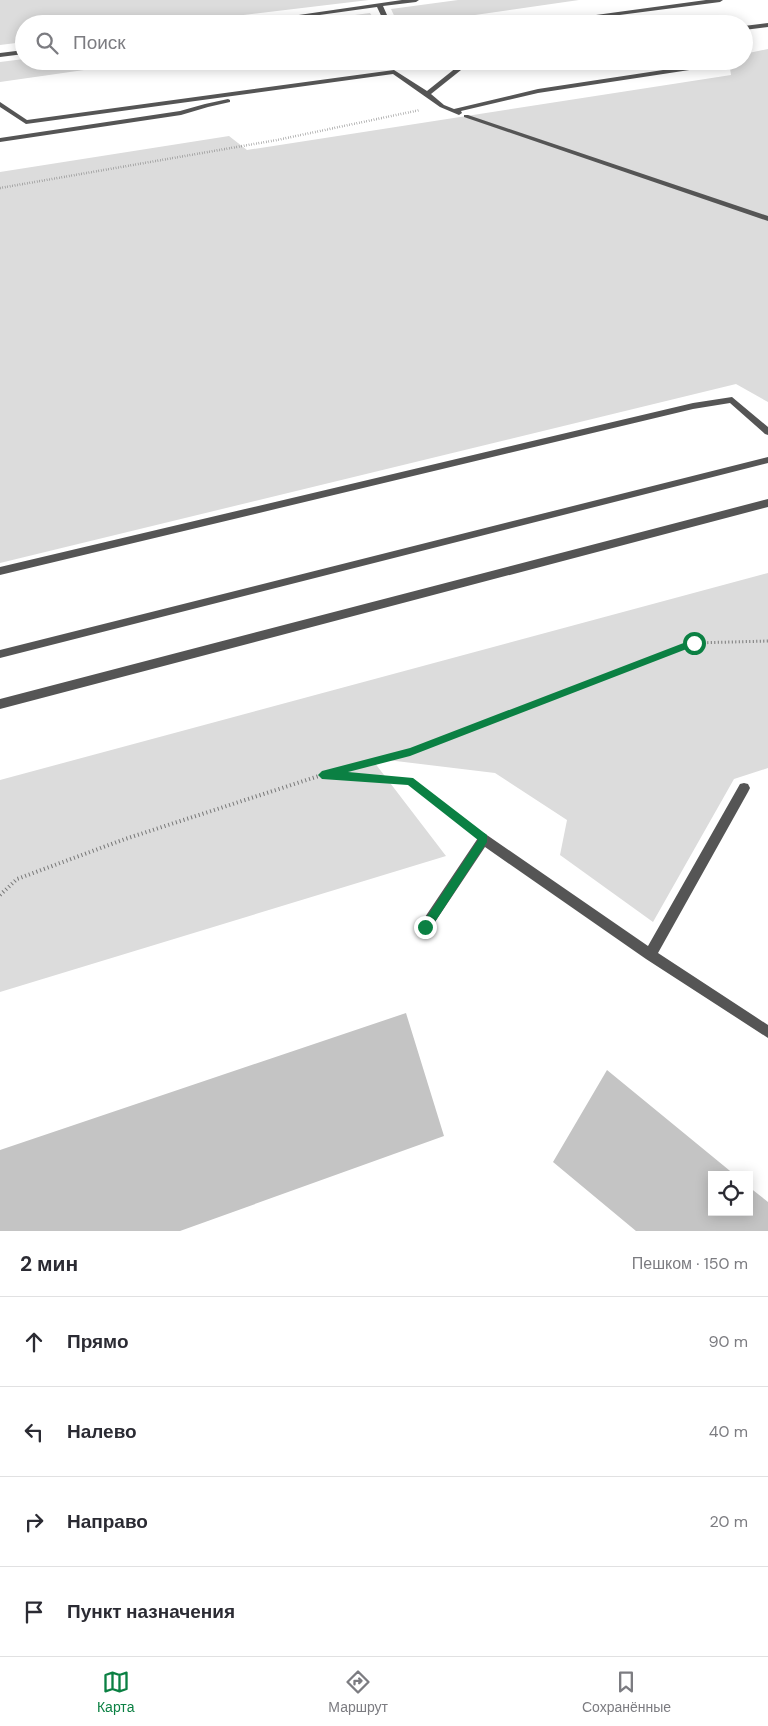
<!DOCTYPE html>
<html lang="ru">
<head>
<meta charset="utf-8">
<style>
	body { margin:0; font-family:"DM Sans",sans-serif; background:#f2f2f3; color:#2b2b33 }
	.controls { position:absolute; right:15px; bottom:15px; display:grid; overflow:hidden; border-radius:0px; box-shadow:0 2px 12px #0003 }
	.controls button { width:45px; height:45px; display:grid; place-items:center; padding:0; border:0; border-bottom:1px solid #e1e1e2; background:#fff; color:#2b2b33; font:25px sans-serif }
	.stop { position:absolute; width:15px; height:15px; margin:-11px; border:4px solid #0b8043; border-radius:50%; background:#fff }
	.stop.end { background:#0b8043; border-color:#fff; box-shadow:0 1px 5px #0008 }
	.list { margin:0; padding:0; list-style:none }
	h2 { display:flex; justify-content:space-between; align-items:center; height:65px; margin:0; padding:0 20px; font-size:21px }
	h2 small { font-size:16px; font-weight:400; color:#7c7c81 }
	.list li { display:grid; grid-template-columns:32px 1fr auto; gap:15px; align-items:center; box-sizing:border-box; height:90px; padding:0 20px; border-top:1px solid #e1e1e2 }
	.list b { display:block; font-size:19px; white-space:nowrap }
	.list em { font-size:16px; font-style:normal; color:#7c7c81 }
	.icon { flex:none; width:28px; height:28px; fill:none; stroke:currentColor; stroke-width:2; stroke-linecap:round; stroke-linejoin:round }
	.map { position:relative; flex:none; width:768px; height:1231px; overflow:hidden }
	.search { position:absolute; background:#fff; box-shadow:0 2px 12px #0003; left:15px; right:15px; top:15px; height:55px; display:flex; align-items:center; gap:12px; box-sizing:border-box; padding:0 18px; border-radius:28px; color:#7c7c81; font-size:19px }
	.sheet { height:425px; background:#fff }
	nav { display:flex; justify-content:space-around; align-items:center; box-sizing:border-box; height:70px; border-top:1px solid #e1e1e2; background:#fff; font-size:14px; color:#7c7c81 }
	nav a { display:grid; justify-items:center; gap:2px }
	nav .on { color:#0b8043 }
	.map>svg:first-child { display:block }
	.green { fill:#dcdcdc }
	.building { fill:#c4c4c4 }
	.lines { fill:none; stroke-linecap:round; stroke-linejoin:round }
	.path-far2 { stroke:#777; stroke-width:2.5; stroke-dasharray:0.5 2; stroke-linecap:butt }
	.path-far1 { stroke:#777; stroke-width:3; stroke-dasharray:1 2.5; stroke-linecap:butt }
	.path { stroke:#777; stroke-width:4; stroke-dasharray:1 3; stroke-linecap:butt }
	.service { fill:#555; fill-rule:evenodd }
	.minor { fill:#555; fill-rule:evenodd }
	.route { fill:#0b8043 }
</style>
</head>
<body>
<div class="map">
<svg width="768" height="1231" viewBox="0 0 768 1231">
	<rect width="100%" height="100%" fill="#fff"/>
	<path class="green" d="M0,0H369L168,24H24V42L0,45Z
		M458,0H579L412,24H398L391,9Z
		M370,13L378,24H286Z
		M768,49V402L736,384L0,563V172L229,136L247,150L731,75L729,61H744V54Z
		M24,59V61H147L0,82V62Z
		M768,573V768L734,779L653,922L560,855L567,820L495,773L371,758L446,856L0,992V780Z"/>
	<path class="building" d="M406,1013L444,1136L180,1231H0V1150Z
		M607,1070L735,1175H712V1212H749V1187L768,1202V1231H636L553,1162Z"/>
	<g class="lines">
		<path class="path-far2" d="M0,188L277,140L420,110"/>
		<path class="path-far1" d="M530,706L694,643L768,641"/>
		<path class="path" d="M327,774L410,752L533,705
			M0,895L17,879L125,839L322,775L409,781L470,827"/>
		<path class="service" d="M402,0H419L416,2L383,6L391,24H385L377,7L255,24H236Z
			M706,0H723L720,2L550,24H530Z
			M768,23V27L744,30V26Z
			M24,50V54L0,57V53Z
			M491,61H509L461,70L431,94L444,105L454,109L538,89L696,65L699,67L696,69L538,93L461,111L462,113L459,115L440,107L393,74L26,124L0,107V102L27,120L394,70L427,91L457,67Z
			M228,99L230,100V102L208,107L181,115L0,142V138L180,111L205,104Z
			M732,397L768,427V435L765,434L730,403L693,409L0,575V567L693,403Z
			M768,457V463L0,658V650Z
			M768,499V507L0,709V699Z
			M744,783L748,784L750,788L748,792L658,953L768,1025V1038L646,959L485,847L429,931L425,933L421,931L419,927L421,923L480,835L484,833L648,946L740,784Z"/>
		<path class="minor" d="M464,115H468L768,216V221L464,117Z"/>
	</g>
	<path class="route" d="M694,639L699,643L697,645L410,756L348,772L413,778L487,835V842L429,931L425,932L422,931V924L478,840L408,785L322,779L318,775L322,771L410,748Z"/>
</svg>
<div class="controls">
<button><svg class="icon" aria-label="locate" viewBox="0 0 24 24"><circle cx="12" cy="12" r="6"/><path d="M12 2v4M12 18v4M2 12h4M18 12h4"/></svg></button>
</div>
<div class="stop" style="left:694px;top:643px"></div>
<div class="stop end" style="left:425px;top:927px"></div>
<div class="search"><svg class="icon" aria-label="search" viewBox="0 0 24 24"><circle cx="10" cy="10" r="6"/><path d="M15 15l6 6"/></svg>Поиск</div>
</div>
<section class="sheet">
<h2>2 мин<small>Пешком · 150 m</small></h2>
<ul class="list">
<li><svg class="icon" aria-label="ahead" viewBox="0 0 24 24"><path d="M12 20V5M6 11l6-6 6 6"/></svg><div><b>Прямо</b></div><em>90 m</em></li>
<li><svg class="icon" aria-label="left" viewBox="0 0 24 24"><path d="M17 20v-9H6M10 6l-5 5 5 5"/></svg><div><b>Налево</b></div><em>40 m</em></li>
<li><svg class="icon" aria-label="right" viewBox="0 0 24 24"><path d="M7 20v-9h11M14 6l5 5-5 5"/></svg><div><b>Направо</b></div><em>20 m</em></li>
<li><svg class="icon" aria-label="arrive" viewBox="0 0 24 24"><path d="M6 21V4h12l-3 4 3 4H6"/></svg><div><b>Пункт назначения</b></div></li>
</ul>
</section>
<nav>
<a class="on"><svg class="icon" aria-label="map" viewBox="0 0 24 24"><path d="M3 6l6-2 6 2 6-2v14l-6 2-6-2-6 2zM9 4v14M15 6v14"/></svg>Карта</a>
<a><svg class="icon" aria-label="directions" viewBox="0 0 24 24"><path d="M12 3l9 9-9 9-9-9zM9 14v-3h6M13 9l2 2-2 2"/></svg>Маршрут</a>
<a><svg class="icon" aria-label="saved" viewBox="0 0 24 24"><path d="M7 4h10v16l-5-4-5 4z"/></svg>Сохранённые</a>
</nav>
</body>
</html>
